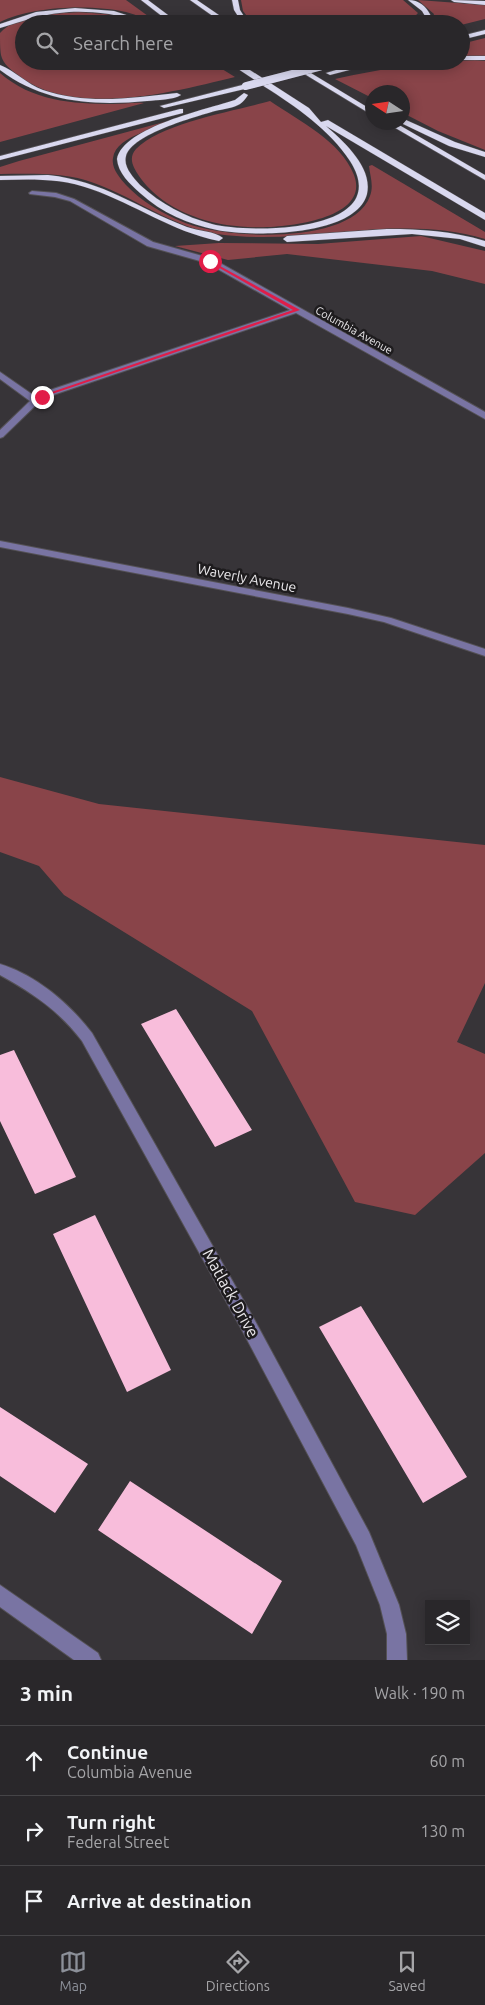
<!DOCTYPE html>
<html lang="en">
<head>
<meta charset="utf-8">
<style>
	body { margin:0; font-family:Ubuntu,sans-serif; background:#353336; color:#f1f3f6 }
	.controls { position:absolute; right:15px; bottom:15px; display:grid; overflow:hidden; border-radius:0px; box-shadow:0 2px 12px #0003 }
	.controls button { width:45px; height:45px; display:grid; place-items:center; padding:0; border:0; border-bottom:1px solid #454447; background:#29272a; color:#f1f3f6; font:25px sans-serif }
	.compass { position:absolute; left:365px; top:85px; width:45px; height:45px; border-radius:50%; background:#29272a; box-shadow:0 2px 12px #0003; rotate:282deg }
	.stop { position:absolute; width:15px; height:15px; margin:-11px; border:4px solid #e11d48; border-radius:50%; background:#fff }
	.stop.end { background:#e11d48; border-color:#fff; box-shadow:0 1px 5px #0008 }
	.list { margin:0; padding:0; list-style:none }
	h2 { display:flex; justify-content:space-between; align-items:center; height:65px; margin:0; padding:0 20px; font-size:21px }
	h2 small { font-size:16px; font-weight:400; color:#a5a5a8 }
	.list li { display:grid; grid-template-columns:32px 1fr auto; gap:15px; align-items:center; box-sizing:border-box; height:70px; padding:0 20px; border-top:1px solid #454447 }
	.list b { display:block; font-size:19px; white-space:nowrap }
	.list p { margin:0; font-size:16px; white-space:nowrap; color:#a5a5a8 }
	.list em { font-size:16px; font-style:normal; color:#a5a5a8 }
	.icon { flex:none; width:28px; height:28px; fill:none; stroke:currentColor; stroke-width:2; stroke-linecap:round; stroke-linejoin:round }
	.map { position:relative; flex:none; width:485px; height:1660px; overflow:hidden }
	.search { position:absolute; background:#29272a; box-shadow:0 2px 12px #0003; left:15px; right:15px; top:15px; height:55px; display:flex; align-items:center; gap:12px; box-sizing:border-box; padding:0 18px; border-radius:28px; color:#a5a5a8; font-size:19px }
	.sheet { height:275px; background:#29272a }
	nav { display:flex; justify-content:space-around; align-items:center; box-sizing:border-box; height:70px; border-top:1px solid #454447; background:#29272a; font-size:14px; color:#a5a5a8 }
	nav a { display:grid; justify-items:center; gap:2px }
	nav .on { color:#8c9099 }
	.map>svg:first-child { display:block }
	.green { fill:#894449 }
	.building { fill:#f8bddb }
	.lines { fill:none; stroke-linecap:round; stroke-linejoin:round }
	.minor-casing { stroke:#545155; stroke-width:2 }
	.highway-casing { stroke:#545155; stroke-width:1 }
	.minor { fill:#7974a3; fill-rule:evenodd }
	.highway { fill:#d9d8ef; fill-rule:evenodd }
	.highway-bridge-casing { stroke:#545155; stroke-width:8; stroke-linecap:butt }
	.highway-bridge { stroke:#d9d8ef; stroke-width:8 }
	.route { fill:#e11d48 }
	.labels { text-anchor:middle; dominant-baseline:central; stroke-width:5; stroke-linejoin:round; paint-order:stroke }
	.far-street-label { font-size:11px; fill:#ebe9ec; stroke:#1e1c1e }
	.street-label { font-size:14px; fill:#ebe9ec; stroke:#1e1c1e }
	.near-street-label { font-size:16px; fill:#ebe9ec; stroke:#1e1c1e }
</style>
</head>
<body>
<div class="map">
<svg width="485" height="1660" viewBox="0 0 485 1660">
	<rect width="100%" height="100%" fill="#373438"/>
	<path class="green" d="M0,0H126L159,24C148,20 137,15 126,12C91,4 32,6 0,22Z
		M241,0H403L418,13L408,24H253L243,11Z
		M418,0L485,5V19L461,25L431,24L434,14Z
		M79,12L116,15L142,24H24V61H209L235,77C173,92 73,119 18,75C11,70 3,64 1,55C0,49 0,40 0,33C18,13 54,14 79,12Z
		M485,38V56H461V44Z
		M475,60L485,61V150L438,131L403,113L402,92H372V98L335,79C381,69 428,61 475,60Z
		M0,73C32,101 72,104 113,104C123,104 134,102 144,103L0,142Z
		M270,101C299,121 341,141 354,175C372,222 275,229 248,227C229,226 210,223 193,216C173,209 151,194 139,176C133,167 128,158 136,149C161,123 235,111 270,101Z
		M168,121C165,128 116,134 113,158C111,168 120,178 126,185C141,201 163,214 183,222C223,239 352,246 370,196C374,185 370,176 369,166L372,165L485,232V239C396,212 307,247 217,234C172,227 136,198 94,183C65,172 31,174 0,174V167L19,161Z
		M421,236L485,251V284L432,271L287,254L228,260L175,246L219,243L318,244Z
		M0,777L99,804L485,845V983L457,1042L485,1054V1153L415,1215L355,1202L252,1011L64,895L39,866L0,852Z"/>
	<path class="building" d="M176,1009L252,1130L215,1147L141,1024Z
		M14,1050L76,1177L35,1194L0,1121V1055Z
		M95,1215L171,1370L127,1392L53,1234Z
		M361,1306L467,1477L423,1503L319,1327Z
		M0,1407L88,1464L55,1513L0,1476Z
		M130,1481L282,1581L252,1634L98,1530Z"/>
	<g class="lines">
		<g class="minor-casing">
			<path id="minor" d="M32,191L56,193L74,199L153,242L213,259L485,412V419L296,313L56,394L38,403L3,437L0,438V430L30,401L0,379V372L36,397L50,390L290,310L207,263L147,246L70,201L55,197L30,194L29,193Z
				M0,541L348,608L391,618L485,649V656L384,622L348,614L0,547Z
				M0,964C36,975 69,1003 92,1033L254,1319L369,1532L399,1605L406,1634L407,1660H387V1634L380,1605L356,1545L242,1330L82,1041C58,1010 34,994 0,975Z
				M0,1585L98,1653L101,1660H74L0,1607Z"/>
		</g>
		<g class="highway-casing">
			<path id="highway" d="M141,0H148L180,24H172Z
				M190,0H197L232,24H224Z
				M232,0H238L240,10L249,24H243L234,10Z
				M408,0C419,0 426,6 431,16L426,24H420L425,16L422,11Z
				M451,0L485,1V5L454,2Z
				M75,8L114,11L154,24C139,24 125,17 109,14C63,8 43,15 0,28V24L36,12Z
				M485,30V34L461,40V36Z
				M461,56H485V60H461Z
				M228,61H236L309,108L321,122L328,120L485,213V220L326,126C343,141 373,167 367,194C356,237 250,237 217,230C188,224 162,213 140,193C130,184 118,173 117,159C123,127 208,109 235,100L244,93L248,95C246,98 243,102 240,104C234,108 223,109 215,111C195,117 132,134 126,156C123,167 133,177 140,185C161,204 185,217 212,224C250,234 396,233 350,161C330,130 295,106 265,87C253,78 239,71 228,61Z
				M283,61H291L372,110V115Z
				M366,61L370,62L410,61L361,67L330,75L326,73Z
				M0,65C15,71 27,84 43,90C86,105 133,98 177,93L181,95C173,100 157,100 147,101C94,106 44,103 0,70Z
				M246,84L249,88L164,108L160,106Z
				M180,109H183V113L0,160V156Z
				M406,120L455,142L485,152V157L449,146L403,124L402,122Z
				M385,122H394L485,175V180Z
				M48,175C104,181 137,208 187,227C198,231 215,231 223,238L219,241C170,231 137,205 91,189C62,178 30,179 0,180V176Z
				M387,229C421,229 452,231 485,241V247L460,239L412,234L287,242L283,239L287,236Z"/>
		</g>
		<use href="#minor" class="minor"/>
		<use href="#highway" class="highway"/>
		<g class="highway-bridge-casing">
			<path id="highway-bridge" d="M246,86L319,67"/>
		</g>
		<use href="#highway-bridge" class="highway-bridge"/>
	</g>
	<path class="route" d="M209,260L300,310L40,398V396L293,310L209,262Z"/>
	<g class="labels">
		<g class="far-street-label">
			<text transform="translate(354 330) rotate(29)">Columbia Avenue</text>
		</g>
		<g class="street-label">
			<text transform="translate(247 578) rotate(11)">Waverly Avenue</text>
		</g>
		<g class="near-street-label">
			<text transform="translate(231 1293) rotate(61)">Matlack Drive</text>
		</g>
	</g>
</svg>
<div class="controls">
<button><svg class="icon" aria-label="layers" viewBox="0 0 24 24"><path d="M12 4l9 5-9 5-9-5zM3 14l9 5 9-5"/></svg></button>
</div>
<svg class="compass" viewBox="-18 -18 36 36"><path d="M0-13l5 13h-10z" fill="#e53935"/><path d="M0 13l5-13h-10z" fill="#a5a5a8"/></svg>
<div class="stop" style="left:210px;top:261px"></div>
<div class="stop end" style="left:42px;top:397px"></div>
<div class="search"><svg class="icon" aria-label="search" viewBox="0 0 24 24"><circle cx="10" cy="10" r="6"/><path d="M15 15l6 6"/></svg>Search here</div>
</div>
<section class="sheet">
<h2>3 min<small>Walk · 190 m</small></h2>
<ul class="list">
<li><svg class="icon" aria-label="ahead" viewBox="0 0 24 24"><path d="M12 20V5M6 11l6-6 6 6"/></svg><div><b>Continue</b><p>Columbia Avenue</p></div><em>60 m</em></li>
<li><svg class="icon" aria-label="right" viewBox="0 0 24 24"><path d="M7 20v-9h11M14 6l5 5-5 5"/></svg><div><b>Turn right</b><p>Federal Street</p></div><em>130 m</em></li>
<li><svg class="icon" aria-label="arrive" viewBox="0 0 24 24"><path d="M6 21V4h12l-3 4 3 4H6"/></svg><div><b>Arrive at destination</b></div></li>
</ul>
</section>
<nav>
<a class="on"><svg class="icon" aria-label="map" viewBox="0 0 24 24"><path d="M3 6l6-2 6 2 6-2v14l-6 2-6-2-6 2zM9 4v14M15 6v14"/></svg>Map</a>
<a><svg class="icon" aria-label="directions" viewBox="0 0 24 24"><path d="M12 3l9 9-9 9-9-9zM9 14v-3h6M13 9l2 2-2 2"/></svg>Directions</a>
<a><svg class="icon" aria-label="saved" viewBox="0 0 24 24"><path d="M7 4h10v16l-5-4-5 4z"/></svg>Saved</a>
</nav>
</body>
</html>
